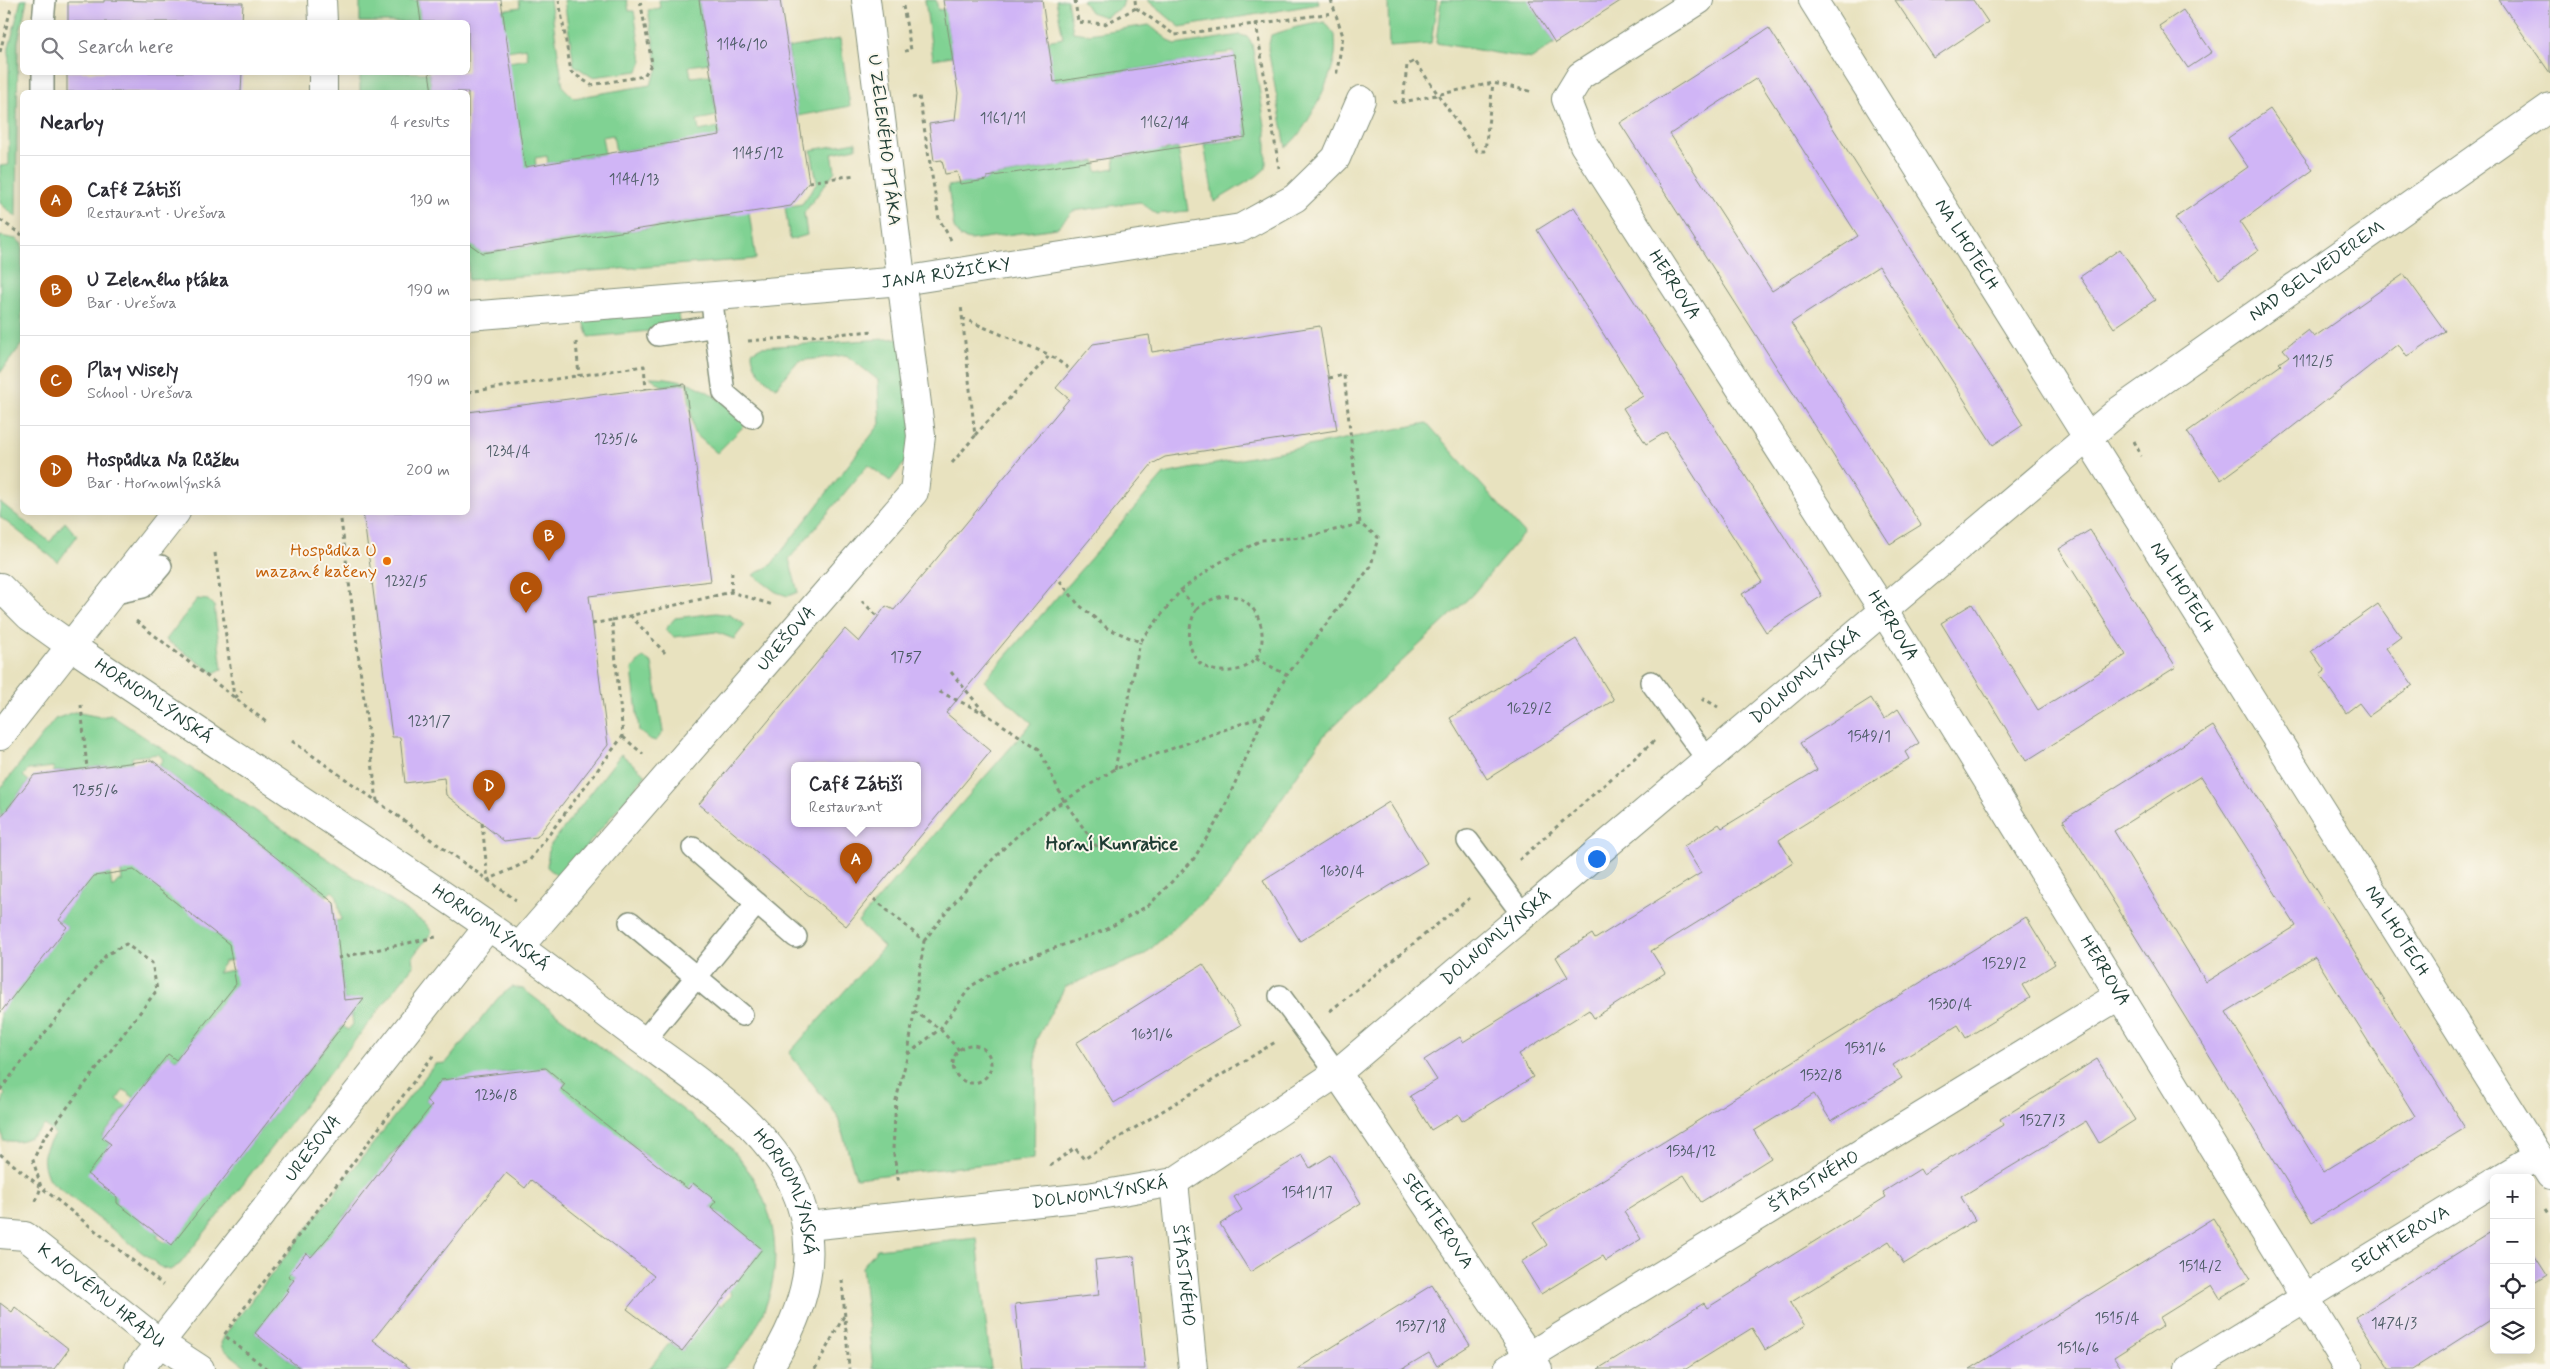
<!DOCTYPE html>
<html lang="en">
<head>
<meta charset="utf-8">
<style>
	body { margin:0; font-family:Mynerve,sans-serif; background:#f7f7f7; color:#2b2b33 }
	.controls { position:absolute; right:15px; bottom:15px; display:grid; overflow:hidden; border-radius:8px; box-shadow:0 2px 12px #0003 }
	.controls button { width:45px; height:45px; display:grid; place-items:center; padding:0; border:0; border-bottom:1px solid #e1e1e2; background:#fff; color:#2b2b33; font:25px sans-serif }
	.you { position:absolute; left:1596px; top:858px; width:18px; height:18px; margin:-12px; border:4px solid #fff; border-radius:50%; background:#1a73e8; box-shadow:0 0 0 8px #1a73e833 }
	.badge { display:grid; place-items:center; width:32px; height:32px; border-radius:50%; background:#b45309; color:#fff; font-size:16px; font-weight:700 }
	.pin { position:absolute; translate:-50% -41px; filter:drop-shadow(0 1px 2px #0008) }
	.pin::after { content:''; position:absolute; top:26px; width:18px; height:15px; background:inherit; clip-path:polygon(0 0,100% 0,50% 100%) }
	.popup { position:absolute; left:791px; top:762px; width:130px; height:65px; box-sizing:border-box; display:grid; place-content:center; border-radius:8px; background:#fff; filter:drop-shadow(0 1px 4px #0005); font-size:16px; white-space:nowrap; color:#7c7c81 }
	.popup b { font-size:19px; color:#2b2b33 }
	.popup::after { content:''; position:absolute; left:50%; top:100%; margin-left:-10px; border:10px solid transparent; border-top-color:#fff }
	.list { margin:0; padding:0; list-style:none }
	h2 { display:flex; justify-content:space-between; align-items:center; height:65px; margin:0; padding:0 20px; font-size:21px }
	h2 small { font-size:16px; font-weight:400; color:#7c7c81 }
	.list li { display:grid; grid-template-columns:32px 1fr auto; gap:15px; align-items:center; box-sizing:border-box; height:90px; padding:0 20px; border-top:1px solid #e1e1e2 }
	.list b { display:block; font-size:19px; white-space:nowrap }
	.list p { margin:0; font-size:16px; white-space:nowrap; color:#7c7c81 }
	.list em { font-size:16px; font-style:normal; color:#7c7c81 }
	.icon { flex:none; width:28px; height:28px; fill:none; stroke:currentColor; stroke-width:2; stroke-linecap:round; stroke-linejoin:round }
	.map { position:relative; flex:none; width:2550px; height:1369px; overflow:hidden }
	.search { position:absolute; background:#fff; box-shadow:0 2px 12px #0003; left:20px; top:20px; width:450px; height:55px; display:flex; align-items:center; gap:12px; box-sizing:border-box; padding:0 18px; border-radius:8px; color:#7c7c81; font-size:19px }
	.panel { position:absolute; background:#fff; box-shadow:0 2px 12px #0003; left:20px; top:90px; width:450px; height:425px; border-radius:8px }
	.map>svg:first-child { display:block }
	.green { fill:#80d293; stroke:#508864 }
	.building { fill:#d0b5f6; fill-rule:evenodd }
	.lines { fill:none; stroke-linecap:round; stroke-linejoin:round }
	.lane-casing { stroke:#84907a; stroke-width:24 }
	.street-casing { stroke:#84907a; stroke-width:30 }
	.path { stroke:#84907a; stroke-width:3; stroke-dasharray:4 4; stroke-linecap:butt }
	.lane { stroke:#fff; stroke-width:21 }
	.street { stroke:#fff; stroke-width:28 }
	.food-dot { fill:#e8710a; stroke:#fbf7ec; stroke-width:2 }
	.labels { text-anchor:middle; dominant-baseline:central; stroke-width:4; stroke-linejoin:round; paint-order:stroke }
	.number-label { font-size:15px; fill:#4b5b64 }
	.street-label { font-size:18px; fill:#1f3d34; stroke:#fbf7ec }
	.food-label { font-size:18px; fill:#c56008; stroke:#fbf7ec; text-anchor:end }
	.neighbourhood-label { font-size:19px; font-weight:bold; fill:#1f3d34; stroke:#fbf7ec }
</style>
</head>
<body>
<div class="map">
<svg width="2550" height="1369" viewBox="0 0 2550 1369">
	<rect width="100%" height="100%" fill="#fbf7ec"/>
	<filter id="ink" filterUnits="userSpaceOnUse"><feTurbulence type="fractalNoise" baseFrequency=".02" numOctaves="2"/><feDisplacementMap in="SourceGraphic" scale="10" xChannelSelector="R" yChannelSelector="G"/><feConvolveMatrix kernelMatrix="1 2 1 2 8 2 1 2 1" color-interpolation-filters="sRGB"/></filter>
	<filter id="wash" filterUnits="userSpaceOnUse"><feTurbulence type="fractalNoise" baseFrequency=".0096" numOctaves="4" result="noise"/><feDisplacementMap in="SourceGraphic" scale="20" xChannelSelector="R" yChannelSelector="G"/><feGaussianBlur stdDeviation="1.12" result="paint"/><feColorMatrix in="noise" values="0 0 0 0 0 0 0 0 0 0 0 0 0 0 0 0 0 1.4 0 .05"/><feComposite in="paint" operator="in"/></filter>
	<g filter="url(#wash)">
		<rect width="100%" height="100%" fill="#e8e2bf"/>
		<path class="green" d="M21,0H27L18,42L16,217L0,203V166L9,165V48Z
			M360,0H418L421,22H360Z
			M519,0H550L563,87L574,98L650,85L658,69L648,10L660,8L659,0H699L709,63L689,66L691,77L710,75L717,116L697,120L699,131L719,127L721,146L686,141L616,152L613,135L602,137L605,154L550,163L551,172H549L547,156L535,158L537,174L519,177L509,62L528,59L526,48L507,51L502,10L520,7Z
			M564,0H627L629,11H634L642,61L638,71L592,77L574,65Z
			M925,0H936L938,10L945,9L952,56L933,59Z
			M1056,0H1067L1073,32L1088,34L1149,25L1175,45L1240,35L1248,37L1252,44L1266,132V168L1257,176L1214,202L1204,144L1247,139L1244,122H1242L1234,52L1216,54V57L1054,82L1047,41L1063,38Z
			M1082,0H1124L1122,7L1105,17L1090,12Z
			M1147,0H1318L1319,4L1180,27Z
			M1388,0H1437L1431,44L1389,47Z
			M1441,0H1539L1531,5L1555,43L1532,59L1436,43Z
			M1325,22L1335,35C1335,41 1336,48 1335,54C1333,76 1305,135 1286,147L1268,49L1271,35L1297,27Z
			M840,39L850,106L798,116L788,48Z
			M360,72L429,73L432,92H360Z
			M856,142V148L832,153L835,171L804,213L807,235L790,240L785,207L802,204L817,183L811,150Z
			M1160,144L1162,151L1178,148L1188,211L1157,214L1140,202L1073,211L1057,228L970,240L960,237L954,228L948,186L987,180V177L1095,161L1097,171L1115,168L1114,158L1137,155L1136,148Z
			M748,206L756,259L468,280V243L482,253L734,215Z
			M0,236L16,239L22,244V344L0,373Z
			M670,309L678,313L681,325L669,329L589,337L582,315Z
			M901,338L915,431L907,460L890,481L868,465L789,559L798,592L788,596L776,592L753,575L771,565L880,424L878,380L846,355L798,361L776,387C764,380 752,367 752,352L761,347Z
			M650,377C698,378 712,395 749,421L717,453L694,433L687,383L662,386Z
			M1427,423L1524,533L1472,595L1325,734L1225,882L1144,955L1065,987L1036,1040L1034,1159L856,1178L837,1115L789,1053L884,947L858,922L1032,723L984,681L1164,474Z
			M0,502L50,542L65,522L77,536L58,562L0,517Z
			M197,599L208,600L214,606L222,669L214,673L166,640Z
			M716,613L730,615L745,625L734,639L716,632L674,637L665,630L675,618Z
			M643,657L652,663L663,732L656,741L649,739L639,731L632,669Z
			M75,712L100,717L111,715L426,924L432,932L413,956L414,965L180,1264L170,1270L162,1268L49,1180C40,1159 42,1152 55,1134L45,1125C32,1138 21,1144 3,1140C0,1129 0,1104 5,1094L0,1089V1011L67,927L59,920L101,866L110,873L112,888L119,880L122,882L121,872L127,863L238,951L232,960L223,962L224,963L217,973L233,970L242,977L176,1060L168,1054L146,1082L140,1102L124,1090L117,1099L133,1112L124,1109L102,1137L111,1144L88,1174L117,1192V1202L161,1231L157,1237L165,1243L174,1241L343,1026L348,1030L353,1024L350,1000H344L335,921L341,920L337,896L332,891L327,896L299,875L292,883L270,853L215,809L207,817L180,795L186,787L159,765L163,759L158,754L132,757V763L54,772L53,767L28,770L23,776L29,781L0,818V789L55,719Z
			M621,754L646,775L560,878L547,867L549,847Z
			M512,987L523,989L723,1140C777,1194 792,1265 753,1333C746,1346 734,1358 724,1369H649L670,1342L682,1351L717,1304L721,1306L732,1295L729,1290L762,1249L718,1217L720,1214L711,1207L715,1201L693,1183L688,1189L680,1182L677,1184L646,1160L648,1157L629,1142L626,1144L559,1092L565,1084L545,1067L539,1068V1072H507L449,1082L448,1079H442L426,1100L434,1107L422,1122L420,1120L412,1130L414,1132L401,1149L398,1147L383,1166L386,1168L362,1199L359,1198L344,1217L346,1219L312,1257L306,1254L289,1276L294,1280L287,1290L289,1292L255,1333L301,1369H249L222,1348L221,1343L226,1333L435,1064L446,1063L498,998Z
			M977,1238L991,1369H873L862,1267L877,1249Z"/>
		<g id="blocks">
			<path class="building" d="M104,0L243,3L242,22H68V2H104Z
				M418,0H501L525,167L720,135L699,0H780L809,182L791,206L482,253L468,243V92H432L429,72H468V22H421Z
				M943,0H1042L1054,82L1234,54L1246,137L987,177V180L960,184L957,172L945,174L942,160L934,161L929,124L955,120L958,93Z
				M1528,0H1622L1555,43Z
				M1895,0H1973L1988,22L1934,58Z
				M2499,0H2550V73Z
				M2183,10L2212,52L2188,68L2159,26Z
				M1769,28L2023,425L1993,445L1879,266L1791,323L1921,525L1890,544L1620,123ZM1757,78L1858,236L1772,291L1670,134Z
				M67,72H242L241,92H67Z
				M2270,109L2313,170L2240,222L2259,250L2219,279L2175,218L2248,167L2228,138Z
				M1574,207L1822,596L1766,632L1742,594L1762,582L1666,432L1646,444L1623,408L1643,396L1537,230Z
				M2120,249L2155,300L2114,328L2080,277Z
				M2404,274L2445,331L2407,357L2398,344L2268,446L2221,480L2187,432L2281,365L2279,363L2289,356L2283,349L2308,330L2314,337Z
				M1320,326L1337,430L1165,457L1152,464L946,713L991,751L846,926L699,804L845,629L859,642L886,606L894,610L1069,399L1056,388L1093,344L1149,335L1152,352ZM795,765H917V823H795Z
				M685,384L711,581L589,596L608,745L537,837L504,841L446,795L444,778L405,783L400,737H392L363,512H468V412Z
				M2090,530L2176,667L2026,761L1941,623L1972,604L2038,710L2084,682L2126,655L2059,549Z
				M2378,604L2401,637L2386,648L2413,685L2369,716L2359,703L2346,713L2320,675L2325,671L2311,651Z
				M1576,639L1614,700L1487,779L1450,718Z
				M1871,698L1884,719L1898,709L1919,743L1905,752L1909,759L1779,840L1793,863L1651,951L1665,973L1594,1018L1589,1010L1519,1054L1533,1077L1462,1121L1458,1114L1431,1130L1410,1096L1437,1080L1424,1060L1460,1037L1463,1042L1568,977L1556,957L1592,934L1595,939L1701,873L1684,846L1719,824L1722,828L1817,770L1800,743Z
				M2213,726L2465,1128L2312,1222L2063,820ZM2201,776L2296,926L2206,982L2114,831ZM2315,957L2415,1116L2323,1172L2226,1012Z
				M152,760L334,903L344,1000L364,998L172,1245L117,1203V1197L87,1174L111,1144L102,1138L154,1072L168,1054L176,1060L236,984L229,944L134,870L94,876L59,920L67,927L0,1013V818L34,775Z
				M1389,802L1427,863L1300,941L1263,880Z
				M2026,917L2055,964L2022,985L2030,998L1966,1038L1958,1025L1893,1065L1902,1078L1831,1121L1814,1094L1754,1131L1771,1158L1701,1202L1684,1175L1624,1212L1641,1239L1606,1261L1603,1256L1541,1294L1521,1262L1547,1245L1533,1223Z
				M1203,964L1241,1025L1114,1103L1076,1043Z
				M2097,1059L2135,1120L2099,1143L2086,1121L1961,1197L1975,1220L1904,1264L1889,1241L1790,1303L1805,1326L1765,1350L1752,1328L1686,1369H1598L1704,1303L1707,1308L1886,1197L1883,1192L1920,1169L1923,1174L2003,1125L2000,1119Z
				M546,1068L565,1084L561,1089L628,1142L688,1189L693,1183L716,1201L711,1207L762,1249L682,1351L627,1309L654,1276L531,1180L525,1188L506,1173L373,1340L411,1369H301L255,1333L288,1291L286,1290L294,1280L288,1276L306,1253L311,1257L336,1228L432,1105L426,1100L441,1080Z
				M1302,1155L1310,1168L1331,1155L1361,1203L1250,1272L1220,1224L1242,1210L1234,1197Z
				M2213,1218L2251,1279L2220,1298L2212,1285L2159,1318L2163,1326L2114,1357L2122,1369H1970Z
				M2494,1230V1317L2413,1369H2389L2356,1317Z
				M2531,1250L2547,1275L2531,1285Z
				M1134,1256L1145,1369H1022L1015,1304L1099,1295L1095,1260Z
				M1432,1285L1470,1345L1437,1366L1429,1353L1402,1369H1297Z
				M0,1303L12,1312L15,1307L69,1349L54,1369H0Z"/>
		</g>
	</g>
	<g filter="url(#ink)">
		<use href="#blocks" fill-opacity="0" stroke="#84907a" stroke-width="1"/>
		<g class="lines">
			<g class="lane-casing">
				<path id="lane" d="M43,22L45,0
					M43,92V72
					M711,296L724,393L752,417
					M658,335L716,326
					M111,594L143,587L161,566
					M1651,682L1707,759
					M1468,841L1523,915
					M693,848L796,937
					M630,922L742,1015
					M1280,996L1337,1073
					M643,1042L757,903"/>
			</g>
			<g class="street-casing">
				<g id="street">
					<path d="M322,0L323,22"/>
					<path id="s1" d="M1699,0L1580,76L1566,99L1584,145L1883,610L2349,1369"/>
					<path id="s2" d="M1813,0L2550,1175"/>
					<path d="M323,72V92"/>
					<path id="s3" d="M468,316L902,281L1241,228L1295,198L1336,158L1361,100"/>
					<path id="s4" d="M0,587L29,616L71,646C219,746 370,844 517,946C556,973 593,1004 632,1033C685,1073 763,1120 792,1182C824,1250 806,1309 768,1369"/>
					<path d="M0,736L176,512"/>
					<path id="s5" d="M519,947L914,492L921,436L866,0"/>
					<path id="s6" d="M1337,1073L1538,1369"/>
					<path d="M2501,1178L2538,1156"/>
					<path id="s7" d="M1174,1182L1193,1369"/>
					<path id="s8" d="M808,1226L1088,1197L1174,1182L1337,1073L2120,410L2550,107"/>
					<path id="s9" d="M0,1234L25,1236L160,1343L200,1369"/>
					<path id="s10" d="M139,1369L488,927"/>
					<path id="s11" d="M1508,1369L2120,995"/>
					<path id="s12" d="M2189,1369L2494,1182"/>
				</g>
			</g>
			<path class="path" d="M559,0L571,72L591,85L644,76L652,63L640,0
				M1075,0L1078,22L1105,24L1136,8
				M1135,0L1136,8L1175,35L1333,13
				M1331,0L1343,36L1336,77
				M903,6L911,50L905,51
				M1256,23L1279,168
				M0,52L11,8
				M912,98L919,96L939,219L951,240
				M1393,102H1403L1493,83L1534,92
				M1403,102L1407,65L1415,61L1477,151H1485L1493,83
				M809,182L855,175
				M0,220L22,235
				M962,318L1050,355
				M748,341L874,331
				M576,342L579,376
				M1329,378L1344,375L1360,524
				M468,392L644,366L646,389
				M975,435L1050,355L1071,370
				M2134,441L2141,456
				M952,463L975,436L961,305
				M340,512L377,801
				M215,553L234,697
				M1060,581L1078,604L1107,628L1140,642L1181,590L1217,564L1261,540L1305,537L1360,524L1378,537L1371,566L1287,675
				M1181,590L1196,610C1183,635 1188,669 1221,671C1294,677 1260,555 1196,610
				M731,592L732,572
				M862,601L878,617
				M630,615L665,653
				M612,620L731,592L773,605
				M136,621L266,722
				M951,672L984,712
				M235,698L242,691
				M1702,701L1704,699L1718,707
				M81,705L87,769
				M623,737L643,754
				M292,741L516,900
				M1115,769L1140,642
				M482,823L488,880L529,861L623,736L612,620L592,624
				M1097,847L1064,801L1115,769L1263,716
				M1519,860L1655,740
				M874,899L924,941L908,1054L896,1100L893,1149L899,1184
				M924,941C964,889 1008,835 1064,801L1039,749L986,714L936,690
				M338,958L436,937
				M914,1011L940,1029L959,1050
				M1330,1011L1471,897
				M953 1064a19 19 0 1 1 38 0a19 19 0 1 1-38 0Z
				M908,1054L940,1029L971,986L1010,964L1105,930L1149,905L1193,860L1222,813L1264,716L1287,675L1255,658
				M0,1090L106,955L126,944L152,963L157,990L44,1138L33,1160L41,1187L35,1204
				M0,1154L163,1285
				M1050,1166L1075,1148L1084,1159L1277,1041
				M2546,1209L2550,1215
				M842,1280L849,1369
				M267,1369L224,1335L435,1053
				M815,1369L845,1314"/>
			<use href="#lane" class="lane"/>
			<use href="#street" class="street"/>
		</g>
	</g>
	<circle class="food-dot" cx="387" cy="561" r="5"/>
	<g class="labels">
		<g class="number-label">
			<text x="742" y="45">1146/10</text>
			<text x="1003" y="119">1161/11</text>
			<text x="1165" y="123">1162/14</text>
			<text x="758" y="154">1145/12</text>
			<text x="634" y="180">1144/13</text>
			<text x="2313" y="362">1112/5</text>
			<text x="616" y="440">1235/6</text>
			<text x="508" y="452">1234/4</text>
			<text x="406" y="582">1232/5</text>
			<text x="906" y="658">1757</text>
			<text x="1529" y="709">1629/2</text>
			<text x="429" y="722">1231/7</text>
			<text x="1869" y="737">1549/1</text>
			<text x="95" y="791">1255/6</text>
			<text x="1342" y="872">1630/4</text>
			<text x="2004" y="964">1529/2</text>
			<text x="1950" y="1005">1530/4</text>
			<text x="1152" y="1035">1631/6</text>
			<text x="1865" y="1049">1531/6</text>
			<text x="1821" y="1076">1532/8</text>
			<text x="496" y="1096">1236/8</text>
			<text x="2042" y="1121">1527/3</text>
			<text x="1691" y="1152">1534/12</text>
			<text x="1307" y="1193">1541/17</text>
			<text x="2200" y="1267">1514/2</text>
			<text x="2117" y="1319">1515/4</text>
			<text x="2394" y="1324">1474/3</text>
			<text x="1421" y="1327">1537/18</text>
			<text x="2078" y="1349">1516/6</text>
		</g>
		<g class="street-label">
			<text transform="translate(884 140) rotate(83)">U ZELENÉHO PTÁKA</text>
			<text stroke="none"><textPath href="#s2" startOffset="289">NA LHOTECH</textPath></text>
			<text stroke="none"><textPath href="#s8" startOffset="1832">NAD BELVEDEREM</textPath></text>
			<text stroke="none"><textPath href="#s3" startOffset="480">JANA RŮŽIČKY</textPath></text>
			<text stroke="none"><textPath href="#s1" startOffset="384">HERROVA</textPath></text>
			<text stroke="none"><textPath href="#s2" startOffset="694">NA LHOTECH</textPath></text>
			<text stroke="none"><textPath href="#s1" startOffset="789">HERROVA</textPath></text>
			<text stroke="none"><textPath href="#s5" startOffset="408">UREŠOVA</textPath></text>
			<text stroke="none"><textPath href="#s8" startOffset="1179">DOLNOMLÝNSKÁ</textPath></text>
			<text stroke="none"><textPath href="#s4" startOffset="192">HORNOMLÝNSKÁ</textPath></text>
			<text stroke="none"><textPath href="#s4" startOffset="598">HORNOMLÝNSKÁ</textPath></text>
			<text stroke="none"><textPath href="#s2" startOffset="1099">NA LHOTECH</textPath></text>
			<text stroke="none"><textPath href="#s8" startOffset="774">DOLNOMLÝNSKÁ</textPath></text>
			<text stroke="none"><textPath href="#s1" startOffset="1194">HERROVA</textPath></text>
			<text stroke="none"><textPath href="#s10" startOffset="281">UREŠOVA</textPath></text>
			<text stroke="none"><textPath href="#s11" startOffset="359">ŠŤASTNÉHO</textPath></text>
			<text stroke="none"><textPath href="#s8" startOffset="294">DOLNOMLÝNSKÁ</textPath></text>
			<text stroke="none"><textPath href="#s4" startOffset="1002">HORNOMLÝNSKÁ</textPath></text>
			<text stroke="none"><textPath href="#s6" startOffset="179">SECHTEROVA</textPath></text>
			<text stroke="none"><textPath href="#s12" startOffset="248">SECHTEROVA</textPath></text>
			<text stroke="none"><textPath href="#s7" startOffset="94">ŠŤASTNÉHO</textPath></text>
			<text stroke="none"><textPath href="#s9" startOffset="122">K NOVÉMU HRADU</textPath></text>
		</g>
		<g class="food-label">
			<text x="377" y="551">Hospůdka U<tspan x="377" dy="21">mazané kačeny</tspan></text>
		</g>
		<g class="neighbourhood-label">
			<text x="1112" y="844">Horní Kunratice</text>
		</g>
	</g>
</svg>
<div class="controls">
<button>+</button>
<button>−</button>
<button><svg class="icon" aria-label="locate" viewBox="0 0 24 24"><circle cx="12" cy="12" r="6"/><path d="M12 2v4M12 18v4M2 12h4M18 12h4"/></svg></button>
<button><svg class="icon" aria-label="layers" viewBox="0 0 24 24"><path d="M12 4l9 5-9 5-9-5zM3 14l9 5 9-5"/></svg></button>
</div>
<div class="you"></div>
<div class="pin badge" style="left:856px;top:884px">A</div>
<div class="popup"><b>Café Zátiší</b>Restaurant</div>
<div class="pin badge" style="left:549px;top:561px">B</div>
<div class="pin badge" style="left:526px;top:613px">C</div>
<div class="pin badge" style="left:489px;top:811px">D</div>
<div class="search"><svg class="icon" aria-label="search" viewBox="0 0 24 24"><circle cx="10" cy="10" r="6"/><path d="M15 15l6 6"/></svg>Search here</div>
<section class="panel">
<h2>Nearby<small>4 results</small></h2>
<ul class="list">
<li><span class="badge">A</span><div><b>Café Zátiší</b><p>Restaurant · Urešova</p></div><em>130 m</em></li>
<li><span class="badge">B</span><div><b>U Zeleného ptáka</b><p>Bar · Urešova</p></div><em>190 m</em></li>
<li><span class="badge">C</span><div><b>Play Wisely</b><p>School · Urešova</p></div><em>190 m</em></li>
<li><span class="badge">D</span><div><b>Hospůdka Na Růžku</b><p>Bar · Hornomlýnská</p></div><em>200 m</em></li>
</ul>
</section>
</div>
</body>
</html>
